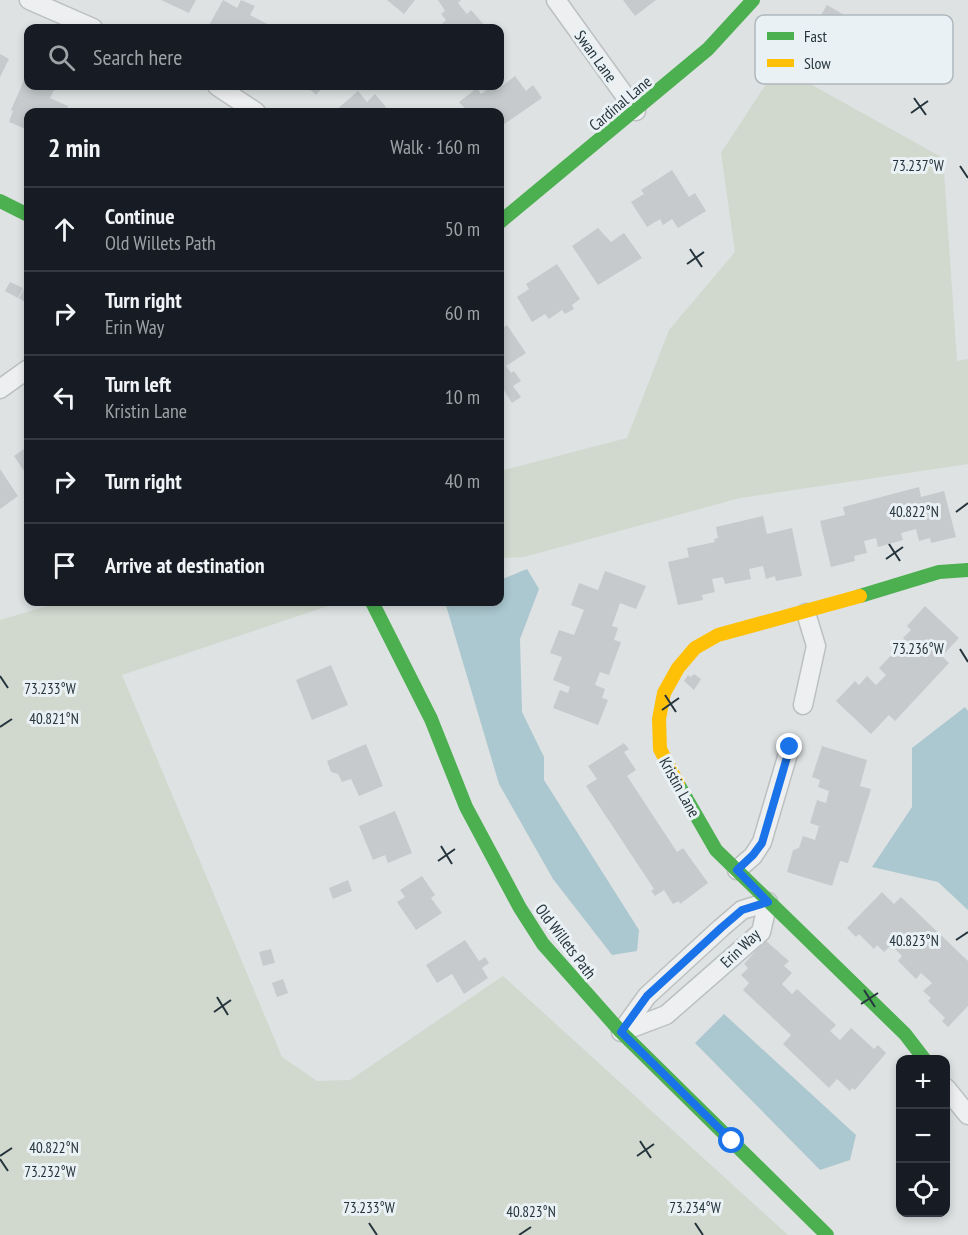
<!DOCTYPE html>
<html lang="en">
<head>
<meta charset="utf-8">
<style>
	body { margin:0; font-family:"PT Sans Narrow",sans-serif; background:#242831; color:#f1f3f6 }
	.controls { position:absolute; right:18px; bottom:18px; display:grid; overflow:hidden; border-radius:12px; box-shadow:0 3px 9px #0003 }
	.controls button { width:54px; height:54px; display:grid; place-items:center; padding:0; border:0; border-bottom:2px solid #363941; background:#171b24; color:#f1f3f6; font:30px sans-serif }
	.stop { position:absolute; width:18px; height:18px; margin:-14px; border:4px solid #1a73e8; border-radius:50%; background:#fff }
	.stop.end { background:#1a73e8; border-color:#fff; box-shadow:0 2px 6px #0008 }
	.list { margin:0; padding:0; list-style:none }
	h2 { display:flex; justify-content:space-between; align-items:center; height:78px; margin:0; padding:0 24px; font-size:26px }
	h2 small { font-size:20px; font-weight:400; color:#9ea1a6 }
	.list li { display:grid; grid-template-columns:39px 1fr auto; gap:18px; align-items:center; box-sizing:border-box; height:84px; padding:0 24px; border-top:2px solid #363941 }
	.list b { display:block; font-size:22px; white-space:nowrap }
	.list p { margin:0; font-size:20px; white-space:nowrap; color:#9ea1a6 }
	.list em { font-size:20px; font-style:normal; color:#9ea1a6 }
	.icon { flex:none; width:33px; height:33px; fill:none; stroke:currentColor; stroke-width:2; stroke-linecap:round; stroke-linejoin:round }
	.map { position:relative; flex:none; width:968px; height:1235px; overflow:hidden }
	.search { position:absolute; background:#171b24; box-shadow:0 3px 9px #0003; left:24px; top:24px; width:480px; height:66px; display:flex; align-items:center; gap:15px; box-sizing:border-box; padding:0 21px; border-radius:12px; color:#9ea1a6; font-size:22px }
	.panel { position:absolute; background:#171b24; box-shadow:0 3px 9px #0003; left:24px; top:108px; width:480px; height:498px; border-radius:12px }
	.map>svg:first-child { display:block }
	.green { fill:#d1d8ce }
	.water { fill:#abc7cf }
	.building { fill:#c6cacc }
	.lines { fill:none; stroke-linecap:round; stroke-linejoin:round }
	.street-casing { stroke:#bcc0c1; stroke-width:21 }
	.street { stroke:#edeff0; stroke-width:18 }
	.fast { stroke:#4caf50; stroke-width:14 }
	.slow { stroke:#ffc107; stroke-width:14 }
	.route { stroke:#1a73e8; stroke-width:8 }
	.ticks { fill:none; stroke:#25343c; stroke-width:2 }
	.labels { text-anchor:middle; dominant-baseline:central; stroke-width:6; stroke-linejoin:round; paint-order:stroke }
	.street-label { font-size:16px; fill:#25343c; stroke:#eaf1f4 }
	.key { fill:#eaf1f4; stroke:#afb8bd; stroke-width:1.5 }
	.key-label { font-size:16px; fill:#25343c }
	.ticks-label { font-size:15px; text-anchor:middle; fill:#25343c; stroke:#eaf1f4; stroke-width:6; stroke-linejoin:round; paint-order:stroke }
</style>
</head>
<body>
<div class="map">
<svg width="968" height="1235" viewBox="0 0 968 1235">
	<rect width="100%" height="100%" fill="#dee2e3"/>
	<path class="green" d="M778,66L943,158L957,361L968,359V464L740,498L524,557L500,558V471L627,438L669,330L735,252L721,153Z
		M61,602H340L122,675L282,1057L317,1081L350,1080L503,976L788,1235H0V620Z"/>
	<path class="water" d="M527,569L539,589L520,639L522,712L544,757V780L639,930L637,951L612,955L553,879L499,784L445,602H500V580Z
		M965,707L968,711V910L938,882L872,867L912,807V748Z
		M724,1014L856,1135L850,1160L820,1170L695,1043Z"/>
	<path class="building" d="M161,0H196L189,13Z
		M223,0L237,8L241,0L255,6L250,15L269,25L268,28L208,27Z
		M387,0H415L404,14Z
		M438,0H461L458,3L467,14L471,10L487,28H444L441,25L446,20L441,14L445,11Z
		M623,0H656L635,16Z
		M827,5L856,22L844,43L850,47L836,69L801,48Z
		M0,54L9,59L0,77Z
		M28,71V86H56L50,98L68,106L65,112H28V130L9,122L13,111L11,110Z
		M515,76L526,91L533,85L542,98L500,127V112H468L459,102L477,88L481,94L492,86L497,90Z
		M306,86H324L316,95Z
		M358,91L367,102L375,94L386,107L380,112H334Z
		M672,170L689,197L695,193L706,211L678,228L672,219L663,225L660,219L647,227L631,202L644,194L641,190Z
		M598,228L611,242L624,233L642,258L598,285L572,246Z
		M557,264L580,299L572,305L574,309L565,314L562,310L549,319L545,314L532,322L517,297L529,289L526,284Z
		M10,282L23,288L18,298L5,291Z
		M28,282V304L19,298Z
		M507,325L526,353L506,366L511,373L514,371L521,381L513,386L521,397L512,403L500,384V330Z
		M28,446V477L14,456Z
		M0,469L18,496L0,509Z
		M919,487L921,497L944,491L956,537L931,543L930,538L919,541L916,529L901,533L903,540L878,547L876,538L864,541L867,553L854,556L855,561L831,567L820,521L845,515L843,507Z
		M763,516L767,534L792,528L802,576L776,581L775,576L766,579L763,566L749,569L751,579L725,584L723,577L712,579L715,592L702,595L703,600L678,605L668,562L689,557L687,548L715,542L714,539L718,538L716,527Z
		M605,571L646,586L636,609L620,603L612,626L618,628L614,640L621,642L609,675L600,672L595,685L605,689L602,698L608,700L598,725L553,708L560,690L568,693L570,687L553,680L562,657L550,653L559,630L574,635L584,610L571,605L579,583L598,590Z
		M925,606L959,638L942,656L949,663L895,721L889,715L871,734L836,701L855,681L859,685L867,676L876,685L886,675L879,668L897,649L903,655L911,646L903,638L911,630L907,626Z
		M331,665L348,705L312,720L296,680Z
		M694,674L701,679L694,690L684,681L688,675L691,677Z
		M624,743L629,749L624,752L636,770L627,776L677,852L683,848L708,883L680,904L679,901L673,904L664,890L655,896L651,891L654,889L586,786L597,779L588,766Z
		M366,744L383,786L359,796L351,779L342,782L338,774L331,772L327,761Z
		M822,746L867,760L860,786L871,789L848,863L840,861L832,886L787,872L793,850L799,848L803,836L815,840L819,826L810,823L817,800L826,803L829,791L818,787L820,780L812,777Z
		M395,811L412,853L388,863L385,855L373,860L359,826Z
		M422,876L435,895L431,898L442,913L416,930L397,902L405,897L400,890Z
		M348,880L352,891L333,899L329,888Z
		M882,892L894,904L901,897L968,961V1006L948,1027L942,1021L945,1018L928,1001L931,998L923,991L932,983L921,973L916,979L898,961L902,956L891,945L884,952L877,945L874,949L859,934L856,937L847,928Z
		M465,940L479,961L485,957L489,963L482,968L488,978L464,994L452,974L437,983L426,965Z
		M765,940L789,961L784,966L792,973L782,984L792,994L797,989L836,1025L830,1031L840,1040L851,1028L874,1049L878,1045L886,1053L855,1090L852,1088L850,1091L837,1079L829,1088L783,1044L791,1035L743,990L749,983L741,975L748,968L744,964Z
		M271,949L275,963L263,966L259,952Z
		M283,979L288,993L277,997L272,983Z"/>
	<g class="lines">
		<g class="street-casing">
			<path id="street" d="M29,0L93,28
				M556,0L636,111
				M217,86L256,112
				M0,389L28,369
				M803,705L816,646L806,613
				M737,870L753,856L762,842L790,747
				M621,1032L666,1015L761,932L768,902
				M621,1032L647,996L721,928L742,910L768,902
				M946,1088L968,1115"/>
		</g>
		<use href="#street" class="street"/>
		<path class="fast" d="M0,201L28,215
			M500,222L708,49L753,0
			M860,596L939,572L968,570
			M372,602L431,719L466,807L520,908L543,944L621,1032L827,1235
			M678,784L716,850L905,1034L925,1060"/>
		<path class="slow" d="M678,784L660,749L659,719L664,693L678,668L695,648L718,635L860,596"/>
	</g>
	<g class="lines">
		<path class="route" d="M732,1141L621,1032L647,996L721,928L742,910L768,902L737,870L753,855L762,843L790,747"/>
	</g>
	<path class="ticks" d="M914,98L926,115M911,113L928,101M960,166L968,178M690,249L702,267M687,264L704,252M956,512L968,503M889,544L900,561M886,559L903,547M960,649L968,662M0,676L8,688M665,695L676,712M662,710L679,698M0,727L12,719M441,846L452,864M438,861L455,849M956,940L968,932M864,990L875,1007M217,997L228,1015M861,1004L878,993M214,1012L231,1000M640,1141L651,1158M0,1156L12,1148M637,1156L654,1144M0,1159L8,1171M369,1223L377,1235M695,1223L703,1235M519,1235L531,1227"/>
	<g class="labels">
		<g class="street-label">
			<text transform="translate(596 56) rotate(54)">Swan Lane</text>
			<text transform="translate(620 103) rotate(-40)">Cardinal Lane</text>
			<text transform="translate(680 787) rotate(61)">Kristin Lane</text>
			<text transform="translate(566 941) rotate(53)">Old Willets Path</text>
			<text transform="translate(740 948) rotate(-44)">Erin Way</text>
		</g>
	</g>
	<rect x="755" y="15" width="198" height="69" rx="9" class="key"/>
	<rect x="767" y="32" width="27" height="8" fill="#4caf50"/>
	<rect x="767" y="59" width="27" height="8" fill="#ffc107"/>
	<g class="key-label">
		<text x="804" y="42">Fast</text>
		<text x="804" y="69">Slow</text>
	</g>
	<g class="ticks-label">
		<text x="918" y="171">73.237°W</text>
		<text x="914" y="517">40.822°N</text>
		<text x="918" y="654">73.236°W</text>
		<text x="50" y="694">73.233°W</text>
		<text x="54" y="724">40.821°N</text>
		<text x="914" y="946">40.823°N</text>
		<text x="54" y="1153">40.822°N</text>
		<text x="50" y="1177">73.232°W</text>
		<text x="369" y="1213">73.233°W</text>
		<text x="695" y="1213">73.234°W</text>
		<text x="531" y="1217">40.823°N</text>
	</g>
</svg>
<div class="controls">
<button>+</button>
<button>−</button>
<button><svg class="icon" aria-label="locate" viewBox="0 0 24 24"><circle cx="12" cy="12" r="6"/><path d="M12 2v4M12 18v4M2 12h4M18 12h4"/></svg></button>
</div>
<div class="stop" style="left:732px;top:1141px"></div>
<div class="stop end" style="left:790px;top:747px"></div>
<div class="search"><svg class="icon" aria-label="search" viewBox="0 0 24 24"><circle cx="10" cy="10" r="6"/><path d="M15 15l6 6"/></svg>Search here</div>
<section class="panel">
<h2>2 min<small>Walk · 160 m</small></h2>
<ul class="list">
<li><svg class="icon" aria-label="ahead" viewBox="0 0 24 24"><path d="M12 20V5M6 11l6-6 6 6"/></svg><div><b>Continue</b><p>Old Willets Path</p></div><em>50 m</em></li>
<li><svg class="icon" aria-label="right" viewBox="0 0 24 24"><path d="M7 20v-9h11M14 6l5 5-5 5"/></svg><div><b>Turn right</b><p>Erin Way</p></div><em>60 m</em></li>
<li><svg class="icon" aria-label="left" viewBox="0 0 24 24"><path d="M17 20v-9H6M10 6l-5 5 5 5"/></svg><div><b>Turn left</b><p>Kristin Lane</p></div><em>10 m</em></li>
<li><svg class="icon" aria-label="right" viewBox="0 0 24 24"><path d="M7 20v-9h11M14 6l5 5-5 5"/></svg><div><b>Turn right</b></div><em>40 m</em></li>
<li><svg class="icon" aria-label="arrive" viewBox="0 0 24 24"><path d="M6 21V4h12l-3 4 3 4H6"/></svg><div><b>Arrive at destination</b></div></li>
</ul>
</section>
</div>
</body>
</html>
